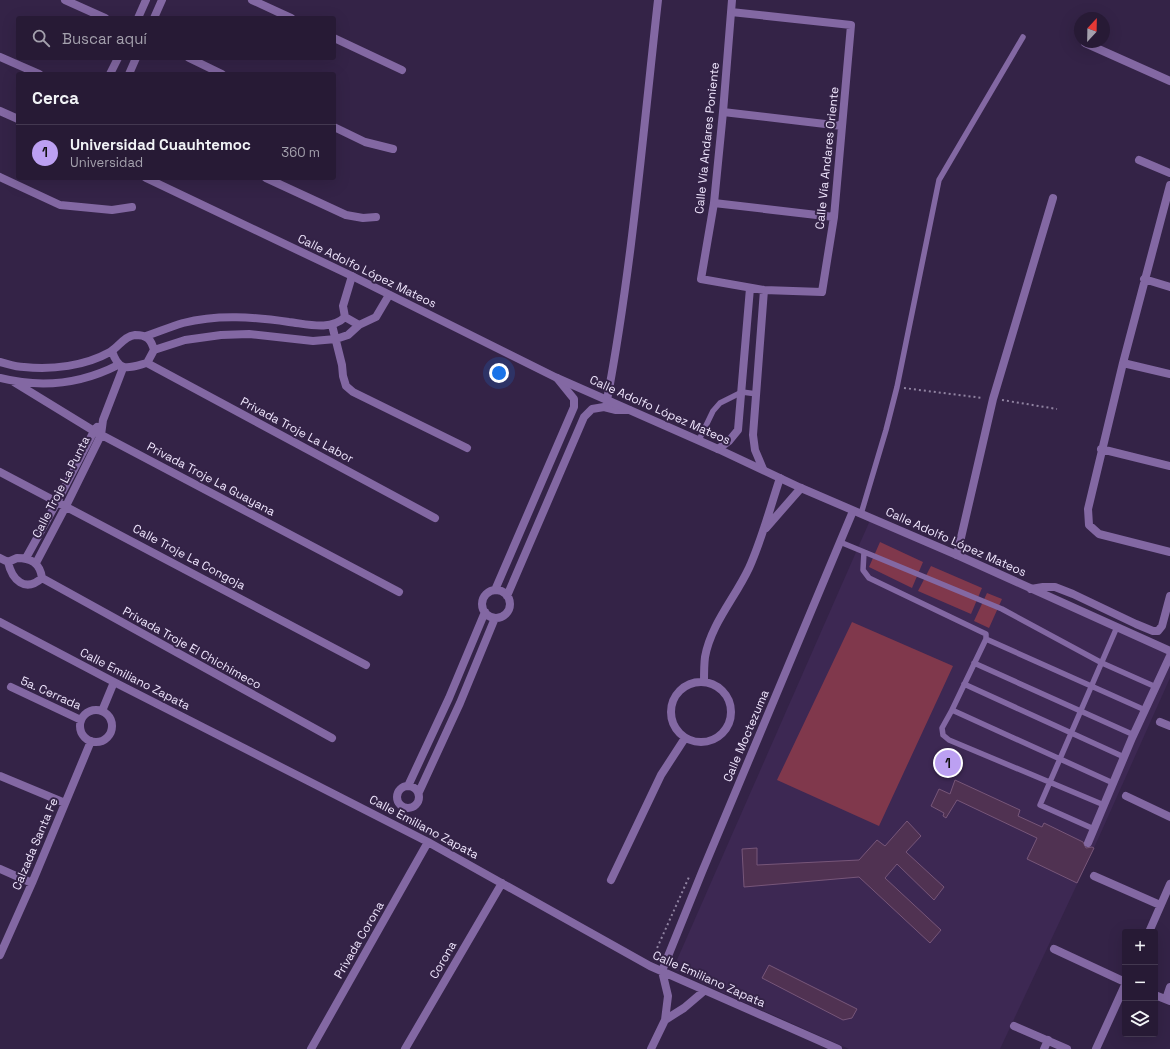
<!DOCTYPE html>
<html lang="es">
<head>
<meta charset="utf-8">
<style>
	body { margin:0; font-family:"Space Grotesk",sans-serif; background:#332741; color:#f1f3f6 }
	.controls { position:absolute; right:12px; bottom:12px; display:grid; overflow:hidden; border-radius:4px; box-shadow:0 4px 16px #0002 }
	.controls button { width:36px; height:36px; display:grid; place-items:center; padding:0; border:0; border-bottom:1px solid #433850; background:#271a35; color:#f1f3f6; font:20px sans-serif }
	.compass { position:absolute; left:1074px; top:12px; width:36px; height:36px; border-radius:50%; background:#271a35; box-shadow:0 4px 16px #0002; rotate:22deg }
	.you { position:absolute; left:499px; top:373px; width:14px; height:14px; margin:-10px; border:3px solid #fff; border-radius:50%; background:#1a73e8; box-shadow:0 0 0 6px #1a73e833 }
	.badge { display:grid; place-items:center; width:26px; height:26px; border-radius:50%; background:#bca0f2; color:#111; font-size:13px; font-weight:700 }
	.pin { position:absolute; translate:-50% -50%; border:2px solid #fff; box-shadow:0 1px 4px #0006 }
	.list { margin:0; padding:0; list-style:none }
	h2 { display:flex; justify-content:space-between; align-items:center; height:52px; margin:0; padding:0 16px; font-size:17px }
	h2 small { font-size:13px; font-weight:400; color:#a4a1ad }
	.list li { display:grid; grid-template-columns:26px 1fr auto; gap:12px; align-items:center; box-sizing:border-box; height:56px; padding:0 16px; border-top:1px solid #433850 }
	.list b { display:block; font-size:15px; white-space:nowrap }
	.list p { margin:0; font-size:13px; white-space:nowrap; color:#a4a1ad }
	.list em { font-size:13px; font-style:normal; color:#a4a1ad }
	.icon { flex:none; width:22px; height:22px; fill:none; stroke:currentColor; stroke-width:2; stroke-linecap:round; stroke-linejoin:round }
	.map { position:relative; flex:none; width:1170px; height:1049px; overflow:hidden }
	.search { position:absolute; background:#271a35; box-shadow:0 4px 16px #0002; left:16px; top:16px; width:320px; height:44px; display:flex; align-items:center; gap:10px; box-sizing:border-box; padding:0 14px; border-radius:4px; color:#a4a1ad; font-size:15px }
	.panel { position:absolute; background:#271a35; box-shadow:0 4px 16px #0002; left:16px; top:72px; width:320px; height:108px; border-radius:4px }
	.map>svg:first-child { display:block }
	.built { fill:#3d2853 }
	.green { fill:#80384c }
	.building { fill:#503252; stroke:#775679 }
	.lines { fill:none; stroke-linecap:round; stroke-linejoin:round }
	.path { stroke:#9083a1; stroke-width:2; stroke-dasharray:2 3; stroke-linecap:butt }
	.service { stroke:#8368a3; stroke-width:5.5 }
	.minor { stroke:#8368a3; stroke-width:8 }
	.tertiary { stroke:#8368a3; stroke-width:8 }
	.labels { text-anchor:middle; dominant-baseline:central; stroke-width:4; stroke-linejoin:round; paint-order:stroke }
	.street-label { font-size:12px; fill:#f0e6fe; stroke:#342347 }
</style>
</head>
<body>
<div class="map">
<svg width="1170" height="1049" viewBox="0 0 1170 1049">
	<rect width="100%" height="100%" fill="#342347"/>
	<path class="built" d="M871,518L1170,651V678L1094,848L1000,1049H849L706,985L673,969Z"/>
	<path class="green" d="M880,542L923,562L912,588L869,567Z
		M931,566L982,588L971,614L918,591Z
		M987,593L1002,599L989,628L974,621Z
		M852,622L953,666L879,826L777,780Z"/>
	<path class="building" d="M955,780L1020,810L1018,816L1042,827L1044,823L1083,842L1086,848L1092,847L1094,848L1077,883L1027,859L1037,838L957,800L946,818L943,816L944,813L931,806L939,789L950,794Z
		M907,821L921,836L906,852L944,887L934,900L897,864L885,878L941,930L930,943L859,877L744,887L742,849L757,848V865L859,860L877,840L885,846Z
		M769,965L857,1009L852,1018L843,1020L762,978Z"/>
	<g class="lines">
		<path class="path" d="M904,388L983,398
			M1002,400L1057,409
			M653,957L689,877"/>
		<path class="service" d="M699,440L713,411L720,403L742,392L757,394
			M861,514L886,430L897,387L939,180L1023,37
			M840,542L1002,609L1102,663L1156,687
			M864,552L863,570L869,578L986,634V639L952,710L942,728L943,735L949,740L1104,805
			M986,639L1145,710
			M974,663L1134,735
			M964,684L1124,757
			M952,710L1113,783
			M1094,829L1040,805L1117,627"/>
		<path class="minor" d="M65,0L105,18
			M252,0L291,18
			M731,12L851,25L834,217L822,292L764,290L701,279L714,203L723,112L732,0
			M138,18L146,0
			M154,18L162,0
			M334,38L402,70
			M1085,43L1170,81
			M0,57L39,74
			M189,58L222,74
			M110,74L118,58
			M129,74L136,58
			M723,112L842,126
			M334,127L365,142L393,149
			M1139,160L1170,173
			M0,177L60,205L112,210L132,207
			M266,178L346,215L363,218L376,217
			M1170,185L1123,363L1088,509L1089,525L1099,534L1170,552
			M714,203L834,217
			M352,276L343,306L345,317L359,325L376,317L389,295
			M1144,279L1170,287
			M332,325L342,365L343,376L346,386L353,392L467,448
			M146,336C158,332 170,327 183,323C218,314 254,317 289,322C307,324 331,331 345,317
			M154,350L185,340L221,335L249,334L313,341L336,339L348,335L359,325
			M0,362C8,364 16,367 24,367C52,370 85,366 110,352C119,347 124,336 135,335C147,335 151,339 154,350L147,363C128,368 119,373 112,351
			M147,363L435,518
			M1123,363L1170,374
			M0,378C40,388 81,384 118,365
			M14,382L94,431L399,592
			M607,400C632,268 643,133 658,0
			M718,449L729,441L738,430L750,288
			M1101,449L1170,466
			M763,469L755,450L753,435L764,290
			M0,472L366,665
			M766,528L801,488
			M957,555L993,399L1053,198
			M0,558L8,562
			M17,558C31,558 40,563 42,578C25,593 12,580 8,562Z
			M26,558L57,502L94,431L97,427
			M36,563L66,506L101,435L103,420L123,368
			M42,578L332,738
			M1031,589L1043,587H1055L1073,594L1136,624L1153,631H1158L1162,626L1170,596
			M495,590L574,407V399L557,378
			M482 604a14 14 0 1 1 28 0a14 14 0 1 1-28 0Z
			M507,596L584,417L592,409L604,407L616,410H629
			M0,622L114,682L428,842L650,966L838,1049
			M671 712a30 30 0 1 1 60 0a30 30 0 1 1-60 0Z
			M704,682C704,674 704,665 705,657C711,624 735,598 749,568C762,539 770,508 780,478
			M11,687L81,720
			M80 726a16 16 0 1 1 32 0a16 16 0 1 1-32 0Z
			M102,711L114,682
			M1160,722L1170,726
			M0,776L65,803
			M397 797a11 11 0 1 1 22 0a11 11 0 1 1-22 0Z
			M408,786L449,698L485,612
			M419,792L460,703L495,618
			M1126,796L1170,817
			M1088,843L1132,738L1170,656
			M0,869L32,883
			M1094,876L1160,905
			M611,880L661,775L685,738
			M1149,932L1170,884
			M1054,949L1125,982
			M0,955L32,883L91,741
			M1155,995L1170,1001
			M1166,999L1170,987
			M665,1020L684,1008L704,991
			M1014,1026L1067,1049
			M311,1049L428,842
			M405,1049L502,883
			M651,1049L665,1020L668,996L662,971L702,872L853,511
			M1044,1049L1048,1040
			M1096,1049L1125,985"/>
		<path class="tertiary" d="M0,111L18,119
			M146,178L352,276L557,378L718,449L801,488L957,555L1170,651"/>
	</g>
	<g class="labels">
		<g class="street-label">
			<text transform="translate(707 138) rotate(-84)">Calle Vía Andares Poniente</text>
			<text transform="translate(827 158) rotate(-84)">Calle Vía Andares Oriente</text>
			<text transform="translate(367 271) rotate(26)">Calle Adolfo López Mateos</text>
			<text transform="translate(660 410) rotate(24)">Calle Adolfo López Mateos</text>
			<text transform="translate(297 430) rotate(28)">Privada Troje La Labor</text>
			<text transform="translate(211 479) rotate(28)">Privada Troje La Guayana</text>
			<text transform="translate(61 487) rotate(-63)">Calle Troje La Punta</text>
			<text transform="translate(956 542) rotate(24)">Calle Adolfo López Mateos</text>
			<text transform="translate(189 557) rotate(28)">Calle Troje La Congoja</text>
			<text transform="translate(192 648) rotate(29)">Privada Troje El Chichimeco</text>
			<text transform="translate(135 679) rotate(27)">Calle Emiliano Zapata</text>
			<text transform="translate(51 693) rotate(24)">5a. Cerrada</text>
			<text transform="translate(746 736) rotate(-67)">Calle Moctezuma</text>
			<text transform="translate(424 827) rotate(28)">Calle Emiliano Zapata</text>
			<text transform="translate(35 844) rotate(-67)">Calzada Santa Fe</text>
			<text transform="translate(359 940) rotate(-60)">Privada Corona</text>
			<text transform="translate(443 960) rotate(-60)">Corona</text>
			<text transform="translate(709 979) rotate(24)">Calle Emiliano Zapata</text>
		</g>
	</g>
</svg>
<div class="controls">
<button>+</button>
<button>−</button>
<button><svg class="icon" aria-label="layers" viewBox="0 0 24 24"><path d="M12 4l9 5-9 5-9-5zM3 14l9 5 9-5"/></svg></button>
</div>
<svg class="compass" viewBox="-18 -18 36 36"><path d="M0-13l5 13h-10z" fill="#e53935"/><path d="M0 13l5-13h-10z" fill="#a4a1ad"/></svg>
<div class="you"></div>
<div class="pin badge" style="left:948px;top:763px">1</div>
<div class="search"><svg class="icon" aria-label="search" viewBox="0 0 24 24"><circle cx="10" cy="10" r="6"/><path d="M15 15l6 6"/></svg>Buscar aquí</div>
<section class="panel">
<h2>Cerca<small></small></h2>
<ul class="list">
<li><span class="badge">1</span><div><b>Universidad Cuauhtemoc</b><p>Universidad</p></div><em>360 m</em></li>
</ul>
</section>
</div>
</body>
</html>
